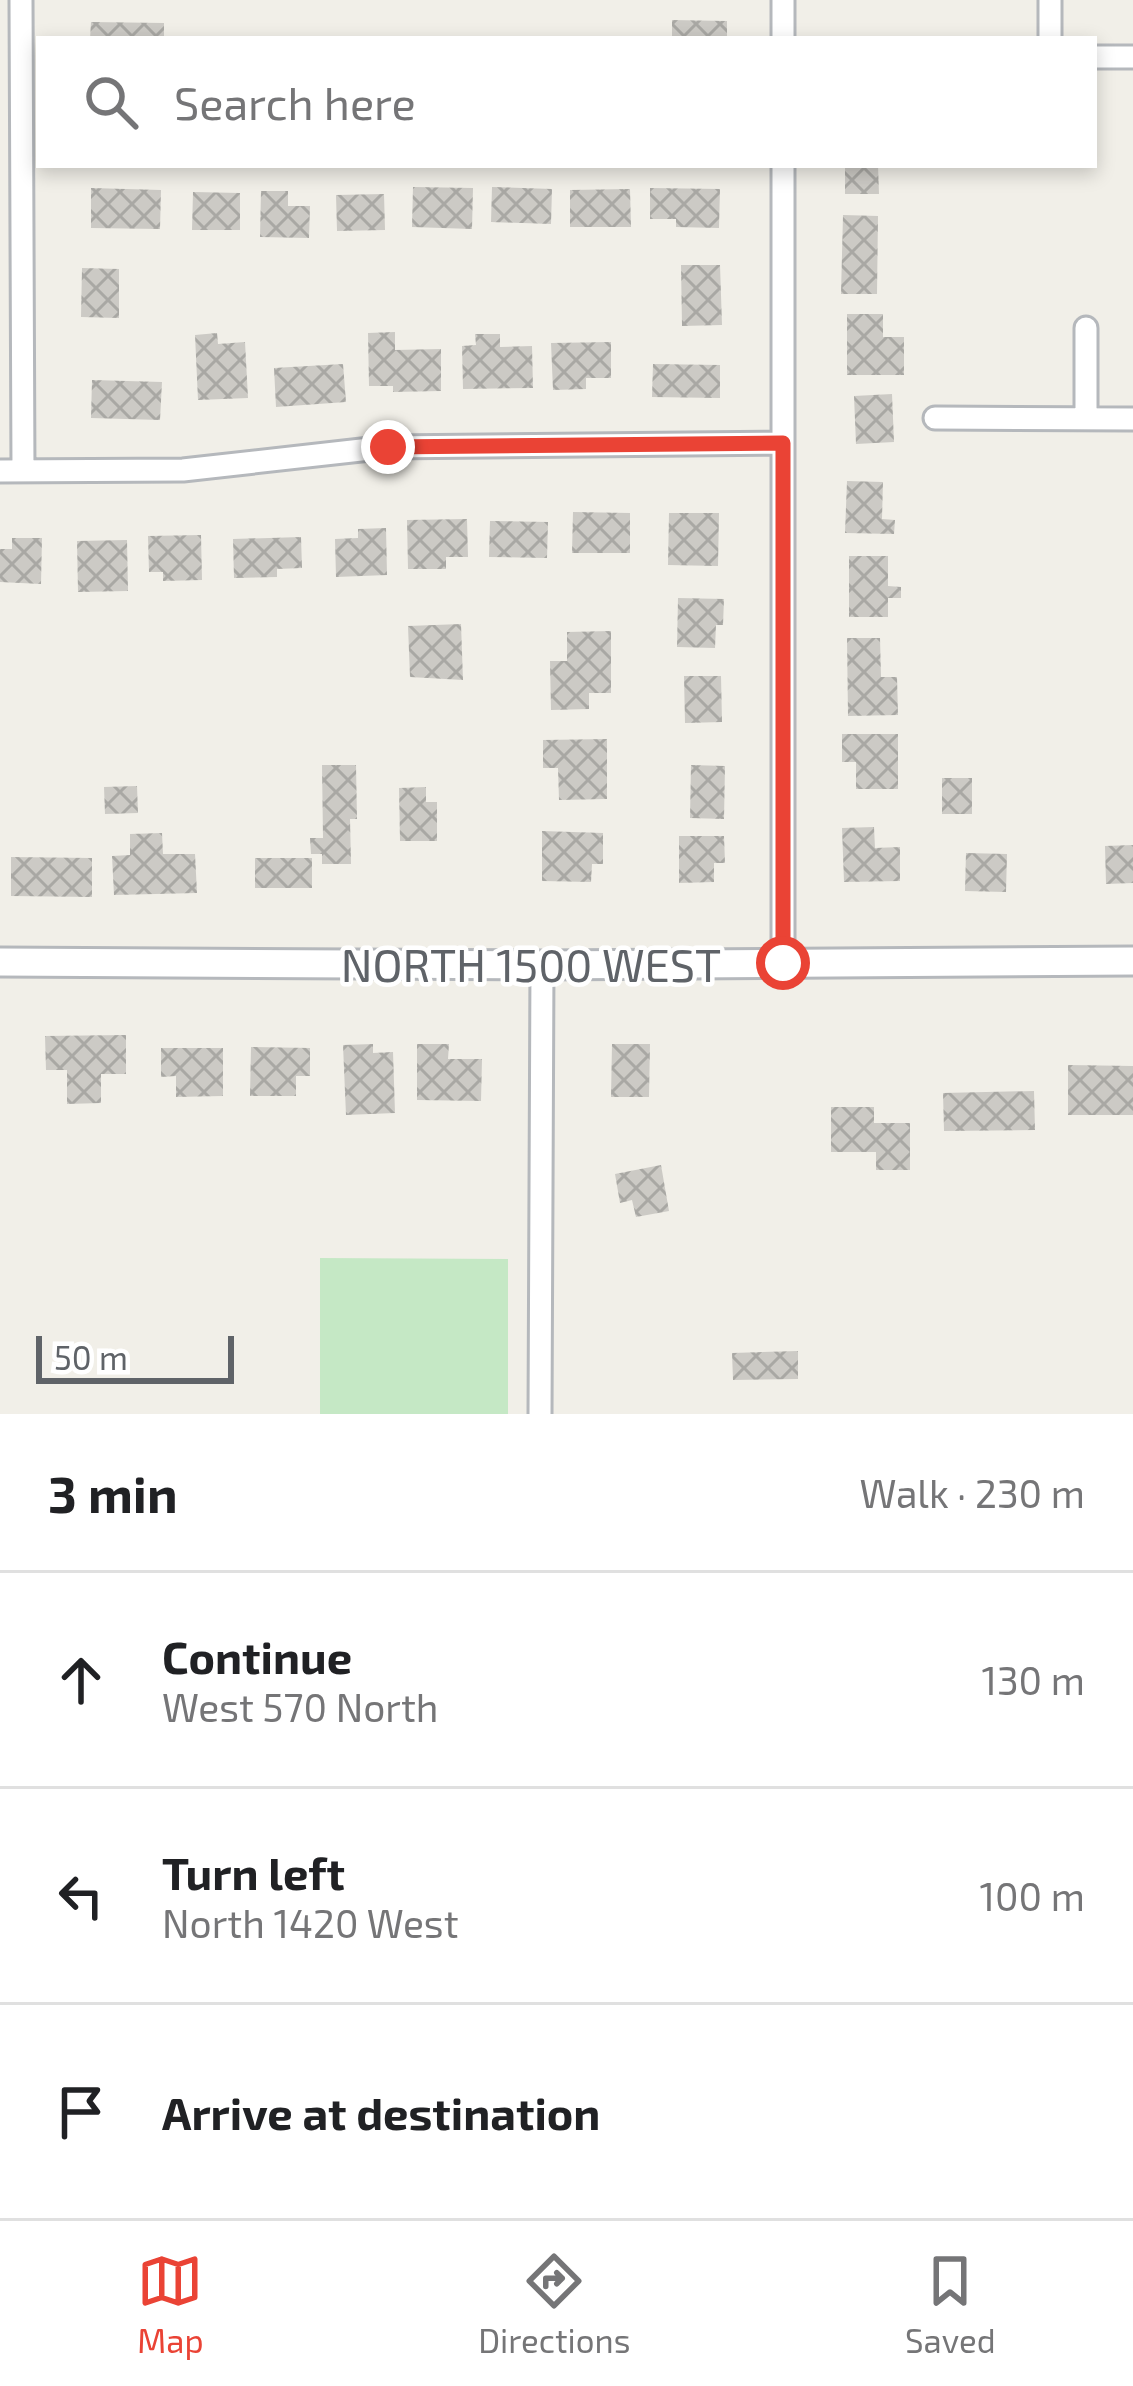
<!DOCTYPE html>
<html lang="en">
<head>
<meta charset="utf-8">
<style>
	body { margin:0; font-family:"Exo 2",sans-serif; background:#f2f2f2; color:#202124 }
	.scale { position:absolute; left:36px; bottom:30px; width:198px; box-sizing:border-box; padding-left:12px; border:6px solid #5f6368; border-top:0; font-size:33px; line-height:42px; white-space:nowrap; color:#5f6368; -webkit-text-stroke:9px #fff; paint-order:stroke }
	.stop { position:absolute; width:36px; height:36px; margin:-27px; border:9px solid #ea4335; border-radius:50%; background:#fff }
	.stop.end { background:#ea4335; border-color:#fff; box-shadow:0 3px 12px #0008 }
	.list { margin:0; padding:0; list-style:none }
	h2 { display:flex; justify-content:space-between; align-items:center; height:156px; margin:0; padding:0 48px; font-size:51px }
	h2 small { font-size:39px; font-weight:400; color:#757577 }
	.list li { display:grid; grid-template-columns:78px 1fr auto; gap:36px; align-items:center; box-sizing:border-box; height:216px; padding:0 48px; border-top:3px solid #e0e0e0 }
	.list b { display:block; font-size:45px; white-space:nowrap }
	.list p { margin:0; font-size:39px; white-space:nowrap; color:#757577 }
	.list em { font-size:39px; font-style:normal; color:#757577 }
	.icon { flex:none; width:66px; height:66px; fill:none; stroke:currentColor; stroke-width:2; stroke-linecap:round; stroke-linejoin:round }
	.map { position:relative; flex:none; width:1133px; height:1414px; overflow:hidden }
	.search { position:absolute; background:#fff; box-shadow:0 6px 18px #0003; left:36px; right:36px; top:36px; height:132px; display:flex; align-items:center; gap:30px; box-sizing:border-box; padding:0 42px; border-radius:0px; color:#757577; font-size:45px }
	.sheet { height:804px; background:#fff }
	nav { display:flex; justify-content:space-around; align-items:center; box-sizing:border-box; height:168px; border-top:3px solid #e0e0e0; background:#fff; font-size:33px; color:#757577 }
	nav a { display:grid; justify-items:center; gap:6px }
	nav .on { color:#ea4335 }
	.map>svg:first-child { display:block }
	.green { fill:#c5e8c5 }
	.building { fill:url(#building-cross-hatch) }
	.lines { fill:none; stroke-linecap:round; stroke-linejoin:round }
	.minor-casing { stroke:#b5b8bc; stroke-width:27 }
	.tertiary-casing { stroke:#b5b8bc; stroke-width:33 }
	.minor { stroke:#fff; stroke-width:21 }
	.tertiary { stroke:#fff; stroke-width:27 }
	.route { stroke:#ea4335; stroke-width:15 }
	.labels { text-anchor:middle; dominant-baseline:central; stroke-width:9; stroke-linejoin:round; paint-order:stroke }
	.street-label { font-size:45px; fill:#5f6368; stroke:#fff }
</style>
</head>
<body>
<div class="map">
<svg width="1133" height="1414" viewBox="0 0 1133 1414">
	<defs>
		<pattern id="building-cross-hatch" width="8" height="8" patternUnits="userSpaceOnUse" patternTransform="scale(3)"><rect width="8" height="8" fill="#cccac5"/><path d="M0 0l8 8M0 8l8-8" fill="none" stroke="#a9a8a4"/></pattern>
	</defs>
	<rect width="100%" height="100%" fill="#f1efe8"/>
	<path class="green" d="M320,1258L508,1259V1414H320Z"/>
	<path class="building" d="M672,20L727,21V39H672Z
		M91,22L164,23V39H90Z
		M845,165H878L879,194H845Z
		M413,187L473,188L472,229L412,227Z
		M492,187L552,189L551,224L491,222Z
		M91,188L161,190L160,229L91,228Z
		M650,188L720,189L719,228L676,227V219H650Z
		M630,189L631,227H570V190Z
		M261,191H288V206H310L309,238L260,237Z
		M193,192L240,193V230H192Z
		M384,194L385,230L337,231L336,195Z
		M843,215L878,216L877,294H841Z
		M681,265H720L722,325L682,326Z
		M82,268L119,269V318L81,317Z
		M847,314H883V337H904V375H847Z
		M395,332V350L441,349V391L393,392V386H369L368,333Z
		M217,333L218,344L245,342L248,398L198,400L195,335Z
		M475,334H500V347L532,346L533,388L463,389L462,346L476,345Z
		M611,342V378H586V389L553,390L551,343Z
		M343,364L346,402L276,407L274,368Z
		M653,364L720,365V398L652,397Z
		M92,380L162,382L160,420L91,418Z
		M892,394L894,442L856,444L854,396Z
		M847,481L883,482L882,519L895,520L894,534L845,533Z
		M573,512L630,513V553H572Z
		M669,513H719L718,566L668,565Z
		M467,519L468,557H446V569H408L407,520Z
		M490,521L548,522L547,558L489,557Z
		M386,528L387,575L336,577L335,539L358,538V529Z
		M201,535L202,580L163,581V572H149L148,536Z
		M301,537L302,568L277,569V577L234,578L233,539Z
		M12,538H42L41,584L0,582V549H12Z
		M127,540L128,591L78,592L77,541Z
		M849,556H888V586L901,587V598H888V617H849Z
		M678,598L724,599L723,625H716L715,648L677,647Z
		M461,624L463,680L410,677L408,626Z
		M611,631V693H589V709L551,710L550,661H567V632Z
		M847,638H880L881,677H897L898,715L848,716Z
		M684,676H721L722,722L685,723Z
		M842,734H898V789H856V762H842Z
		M607,739V799L559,800L558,768H543V740Z
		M322,765H356L357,819H350L351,864H322V854H311L310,838H323Z
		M691,765L725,766L724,819L690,818Z
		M942,778H972V814H942Z
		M137,786L138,813L105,814L104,787Z
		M426,787V802H437V841H400L399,788Z
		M874,827L875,848L900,847V881L844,882L842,828Z
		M542,831L603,833V864H592L591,882L542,881Z
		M162,833L163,854H195L197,893L114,895L112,856L130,855V834Z
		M679,836H724L725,863H714V882L679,883Z
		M1133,845V883L1106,884L1105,846Z
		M966,853L1007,854L1006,892L965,891Z
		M11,857L92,858V897L11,896Z
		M255,858H312V888H255Z
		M126,1035V1074H101V1103L67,1104V1070H46L45,1036Z
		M373,1044V1053L393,1052L395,1113L346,1115L343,1045Z
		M417,1044H449L448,1059H482L481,1101L417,1100Z
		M612,1044H650L649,1097H611Z
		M251,1047L310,1048V1076H296V1096H250Z
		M161,1048H223V1096L176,1097V1076L161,1077Z
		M1068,1065L1133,1066V1115H1068Z
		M1034,1091L1035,1130L944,1131L943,1093Z
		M831,1107H874V1123H910V1170H876V1152H831Z
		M661,1165L669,1211L636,1217L632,1200L620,1203L615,1174Z
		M798,1351V1379L733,1380L732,1353Z"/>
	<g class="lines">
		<g class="minor-casing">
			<path id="minor" d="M21,0L23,471
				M783,39V0
				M1050,39V0
				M1094,57H1133
				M783,165V963
				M1086,328V419
				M935,418L1133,419
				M0,471L183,470L388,447L783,443
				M540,1414L542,965"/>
		</g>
		<g class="tertiary-casing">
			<path id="tertiary" d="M0,962L542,965L1133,961"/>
		</g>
		<use href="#minor" class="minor"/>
		<use href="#tertiary" class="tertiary"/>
	</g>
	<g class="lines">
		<path class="route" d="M388,447L783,443V963"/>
	</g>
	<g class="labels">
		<g class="street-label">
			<text x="531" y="964">NORTH 1500 WEST</text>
		</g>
	</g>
</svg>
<div class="scale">50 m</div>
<div class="stop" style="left:783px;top:963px"></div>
<div class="stop end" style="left:388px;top:447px"></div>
<div class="search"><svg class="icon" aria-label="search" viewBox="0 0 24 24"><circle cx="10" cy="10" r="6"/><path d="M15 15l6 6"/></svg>Search here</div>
</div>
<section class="sheet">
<h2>3 min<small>Walk · 230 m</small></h2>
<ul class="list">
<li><svg class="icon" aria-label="ahead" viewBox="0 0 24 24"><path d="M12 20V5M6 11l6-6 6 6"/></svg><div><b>Continue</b><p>West 570 North</p></div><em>130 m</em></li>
<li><svg class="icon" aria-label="left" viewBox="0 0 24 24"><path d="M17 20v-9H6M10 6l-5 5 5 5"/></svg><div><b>Turn left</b><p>North 1420 West</p></div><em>100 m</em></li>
<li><svg class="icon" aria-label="arrive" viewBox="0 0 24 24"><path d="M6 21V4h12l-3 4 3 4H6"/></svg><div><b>Arrive at destination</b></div></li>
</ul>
</section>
<nav>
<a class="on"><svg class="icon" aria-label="map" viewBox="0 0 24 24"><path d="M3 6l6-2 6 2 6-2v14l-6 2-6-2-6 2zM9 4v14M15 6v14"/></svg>Map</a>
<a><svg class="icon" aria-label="directions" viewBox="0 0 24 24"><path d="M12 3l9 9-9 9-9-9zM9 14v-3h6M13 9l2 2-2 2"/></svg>Directions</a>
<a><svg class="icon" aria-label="saved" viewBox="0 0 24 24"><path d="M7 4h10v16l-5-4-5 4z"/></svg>Saved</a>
</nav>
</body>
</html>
